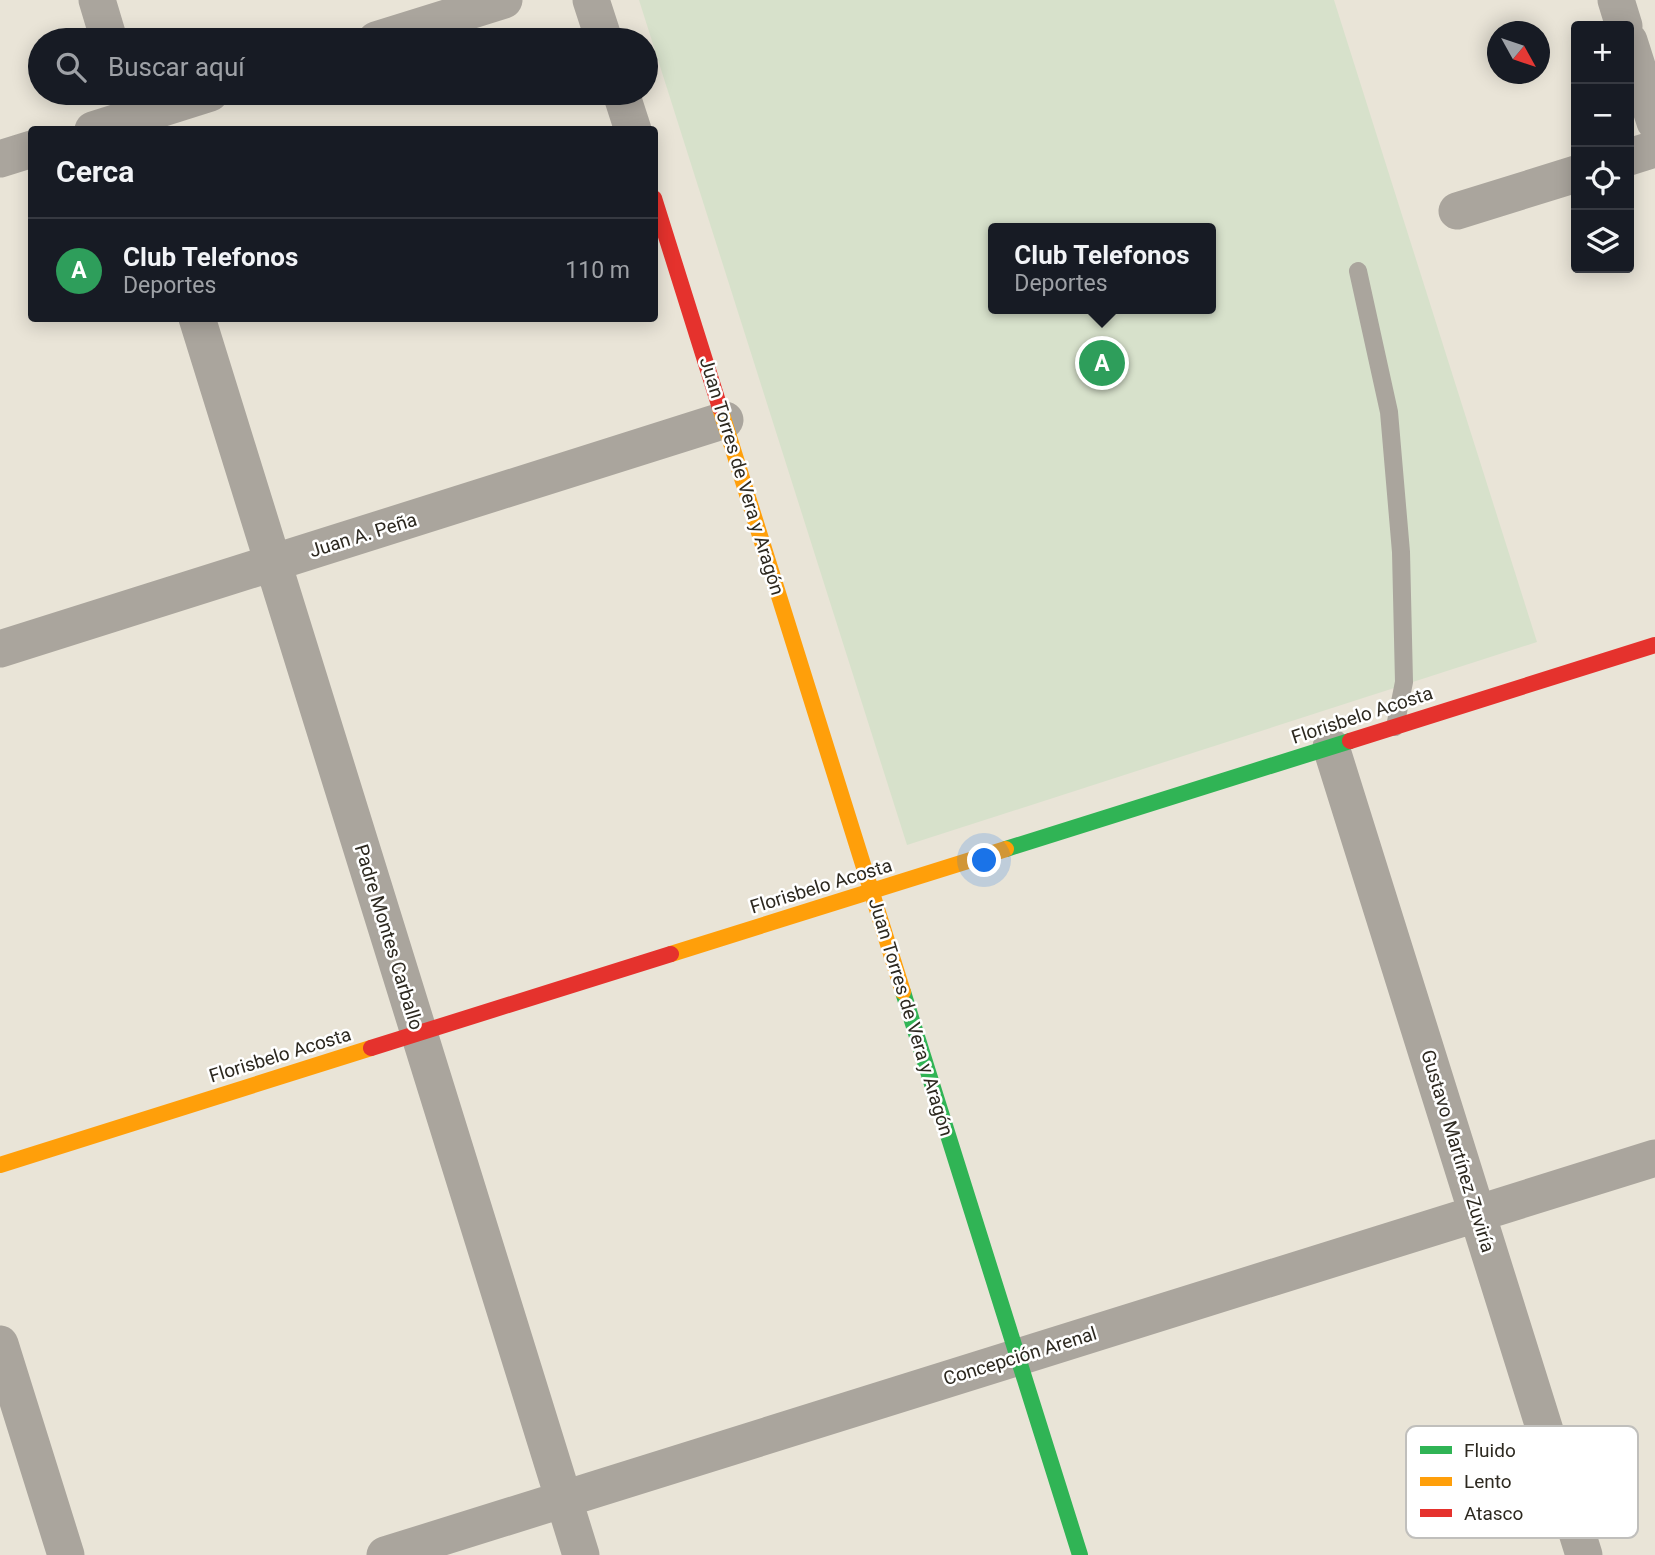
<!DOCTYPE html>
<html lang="es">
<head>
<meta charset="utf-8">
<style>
	body { margin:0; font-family:Roboto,sans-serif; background:#20242c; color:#f1f3f6 }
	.controls { position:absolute; right:21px; top:21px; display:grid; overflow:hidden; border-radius:7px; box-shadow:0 4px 18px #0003 }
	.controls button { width:63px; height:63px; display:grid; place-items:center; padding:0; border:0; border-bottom:2px solid #363941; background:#171b24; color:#f1f3f6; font:35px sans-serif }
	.compass { position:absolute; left:1487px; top:21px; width:63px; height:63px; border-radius:50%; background:#171b24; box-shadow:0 4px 18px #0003; rotate:130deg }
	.you { position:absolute; left:985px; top:861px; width:24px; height:24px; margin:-18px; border:5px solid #fff; border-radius:50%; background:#1a73e8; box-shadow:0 0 0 10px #1a73e833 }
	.badge { display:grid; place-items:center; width:46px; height:46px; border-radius:50%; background:#d93025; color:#fff; font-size:23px; font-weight:700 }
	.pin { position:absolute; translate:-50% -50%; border:4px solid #fff; box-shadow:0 2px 7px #0006 }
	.popup { position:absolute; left:988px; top:223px; width:228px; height:91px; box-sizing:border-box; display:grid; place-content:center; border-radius:7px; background:#171b24; filter:drop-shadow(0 2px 5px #0005); font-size:23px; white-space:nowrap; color:#9ea1a6 }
	.popup b { font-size:26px; color:#f1f3f6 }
	.popup::after { content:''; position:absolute; left:50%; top:100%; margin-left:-14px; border:14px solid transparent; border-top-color:#171b24 }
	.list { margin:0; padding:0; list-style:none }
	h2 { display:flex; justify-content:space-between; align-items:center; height:91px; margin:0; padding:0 28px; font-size:30px }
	h2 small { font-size:23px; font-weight:400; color:#9ea1a6 }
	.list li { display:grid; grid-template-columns:46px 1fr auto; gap:21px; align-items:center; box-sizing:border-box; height:105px; padding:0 28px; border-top:2px solid #363941 }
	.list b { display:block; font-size:26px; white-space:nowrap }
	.list p { margin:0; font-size:23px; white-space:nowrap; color:#9ea1a6 }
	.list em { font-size:23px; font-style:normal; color:#9ea1a6 }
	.icon { flex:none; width:38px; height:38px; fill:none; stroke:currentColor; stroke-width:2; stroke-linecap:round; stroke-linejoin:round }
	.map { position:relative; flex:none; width:1655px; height:1555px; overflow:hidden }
	.search { position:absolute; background:#171b24; box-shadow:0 4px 18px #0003; left:28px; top:28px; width:630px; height:77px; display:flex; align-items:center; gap:18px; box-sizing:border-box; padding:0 24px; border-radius:38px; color:#9ea1a6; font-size:26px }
	.panel { position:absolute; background:#171b24; box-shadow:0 4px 18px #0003; left:28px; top:126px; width:630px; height:196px; border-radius:7px }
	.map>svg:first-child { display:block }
	.green { fill:#d7e1cb; fill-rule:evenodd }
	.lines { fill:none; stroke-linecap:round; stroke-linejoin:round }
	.lane { stroke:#aaa59d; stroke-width:18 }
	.street { stroke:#aaa59d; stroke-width:37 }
	.fast { stroke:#30b455; stroke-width:16 }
	.slow { stroke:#ff9f0a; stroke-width:16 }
	.jam { stroke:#e5322d; stroke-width:16 }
	.labels { text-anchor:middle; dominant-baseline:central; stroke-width:5; stroke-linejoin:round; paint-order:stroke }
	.street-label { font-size:19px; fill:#2d2920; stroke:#fff }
	.key { fill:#fff; stroke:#c0bfbc; stroke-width:2 }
	.key-label { font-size:19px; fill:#2d2920 }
</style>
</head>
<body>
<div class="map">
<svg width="1655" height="1555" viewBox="0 0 1655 1555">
	<rect width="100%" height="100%" fill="#e9e4d7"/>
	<path class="green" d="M639,0H1334L1537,642L907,845ZM993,228H1210V309H993Z"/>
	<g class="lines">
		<path class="lane" d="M1358,271L1389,412L1401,552L1404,682L1395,727"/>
		<path class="street" d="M97,0L109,40
			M591,0L604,40
			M1616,0L1624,26
			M376,40L504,0
			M1629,41L1655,122
			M621,93L633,130
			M93,130L210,93
			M1629,157L1655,149
			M0,159L32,149
			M1457,211L1576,174
			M197,318L581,1555
			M0,649L725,420
			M1331,747L1584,1555
			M0,1344L66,1555
			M385,1555L1655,1158"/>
		<path class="fast" d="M1006,849L1350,741
			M903,992L1080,1555"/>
		<path class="slow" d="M720,408L903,992
			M671,954L1006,849
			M0,1165L371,1048"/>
		<path class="jam" d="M654,198L720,408
			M1350,741L1655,645
			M371,1048L671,954"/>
	</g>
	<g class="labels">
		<g class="street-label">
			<text transform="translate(742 476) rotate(73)">Juan Torres de Vera y Aragón</text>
			<text transform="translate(363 535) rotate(-17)">Juan A. Peña</text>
			<text transform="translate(1362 715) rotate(-18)">Florisbelo Acosta</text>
			<text transform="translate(821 886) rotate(-17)">Florisbelo Acosta</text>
			<text transform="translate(389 937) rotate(73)">Padre Montes Carballo</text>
			<text transform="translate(911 1017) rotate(73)">Juan Torres de Vera y Aragón</text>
			<text transform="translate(280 1055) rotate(-17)">Florisbelo Acosta</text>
			<text transform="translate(1458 1151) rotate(73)">Gustavo Martínez Zuviría</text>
			<text transform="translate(1020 1356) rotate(-17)">Concepción Arenal</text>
		</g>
	</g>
	<rect x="1406" y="1426" width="232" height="112" rx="10" class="key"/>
	<rect x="1420" y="1446" width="32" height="8" fill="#30b455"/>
	<rect x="1420" y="1477" width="32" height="9" fill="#ff9f0a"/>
	<rect x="1420" y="1509" width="32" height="8" fill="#e5322d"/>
	<g class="key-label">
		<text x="1464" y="1457">Fluido</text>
		<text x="1464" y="1488">Lento</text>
		<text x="1464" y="1520">Atasco</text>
	</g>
</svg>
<div class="controls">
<button>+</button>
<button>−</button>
<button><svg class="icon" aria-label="locate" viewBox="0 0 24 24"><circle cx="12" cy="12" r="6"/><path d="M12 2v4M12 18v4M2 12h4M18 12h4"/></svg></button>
<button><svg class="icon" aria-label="layers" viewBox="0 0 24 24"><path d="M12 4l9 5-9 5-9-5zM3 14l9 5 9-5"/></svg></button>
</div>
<svg class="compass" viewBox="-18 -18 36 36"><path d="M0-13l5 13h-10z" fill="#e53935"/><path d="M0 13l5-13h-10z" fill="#9ea1a6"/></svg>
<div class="you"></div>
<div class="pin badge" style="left:1102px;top:363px;background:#2e9e5b">A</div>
<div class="popup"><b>Club Telefonos</b>Deportes</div>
<div class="search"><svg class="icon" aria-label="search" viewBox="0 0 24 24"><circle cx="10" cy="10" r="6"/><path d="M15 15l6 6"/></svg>Buscar aquí</div>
<section class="panel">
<h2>Cerca<small></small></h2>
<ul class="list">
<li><span class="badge" style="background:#2e9e5b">A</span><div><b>Club Telefonos</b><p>Deportes</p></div><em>110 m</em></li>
</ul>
</section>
</div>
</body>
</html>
